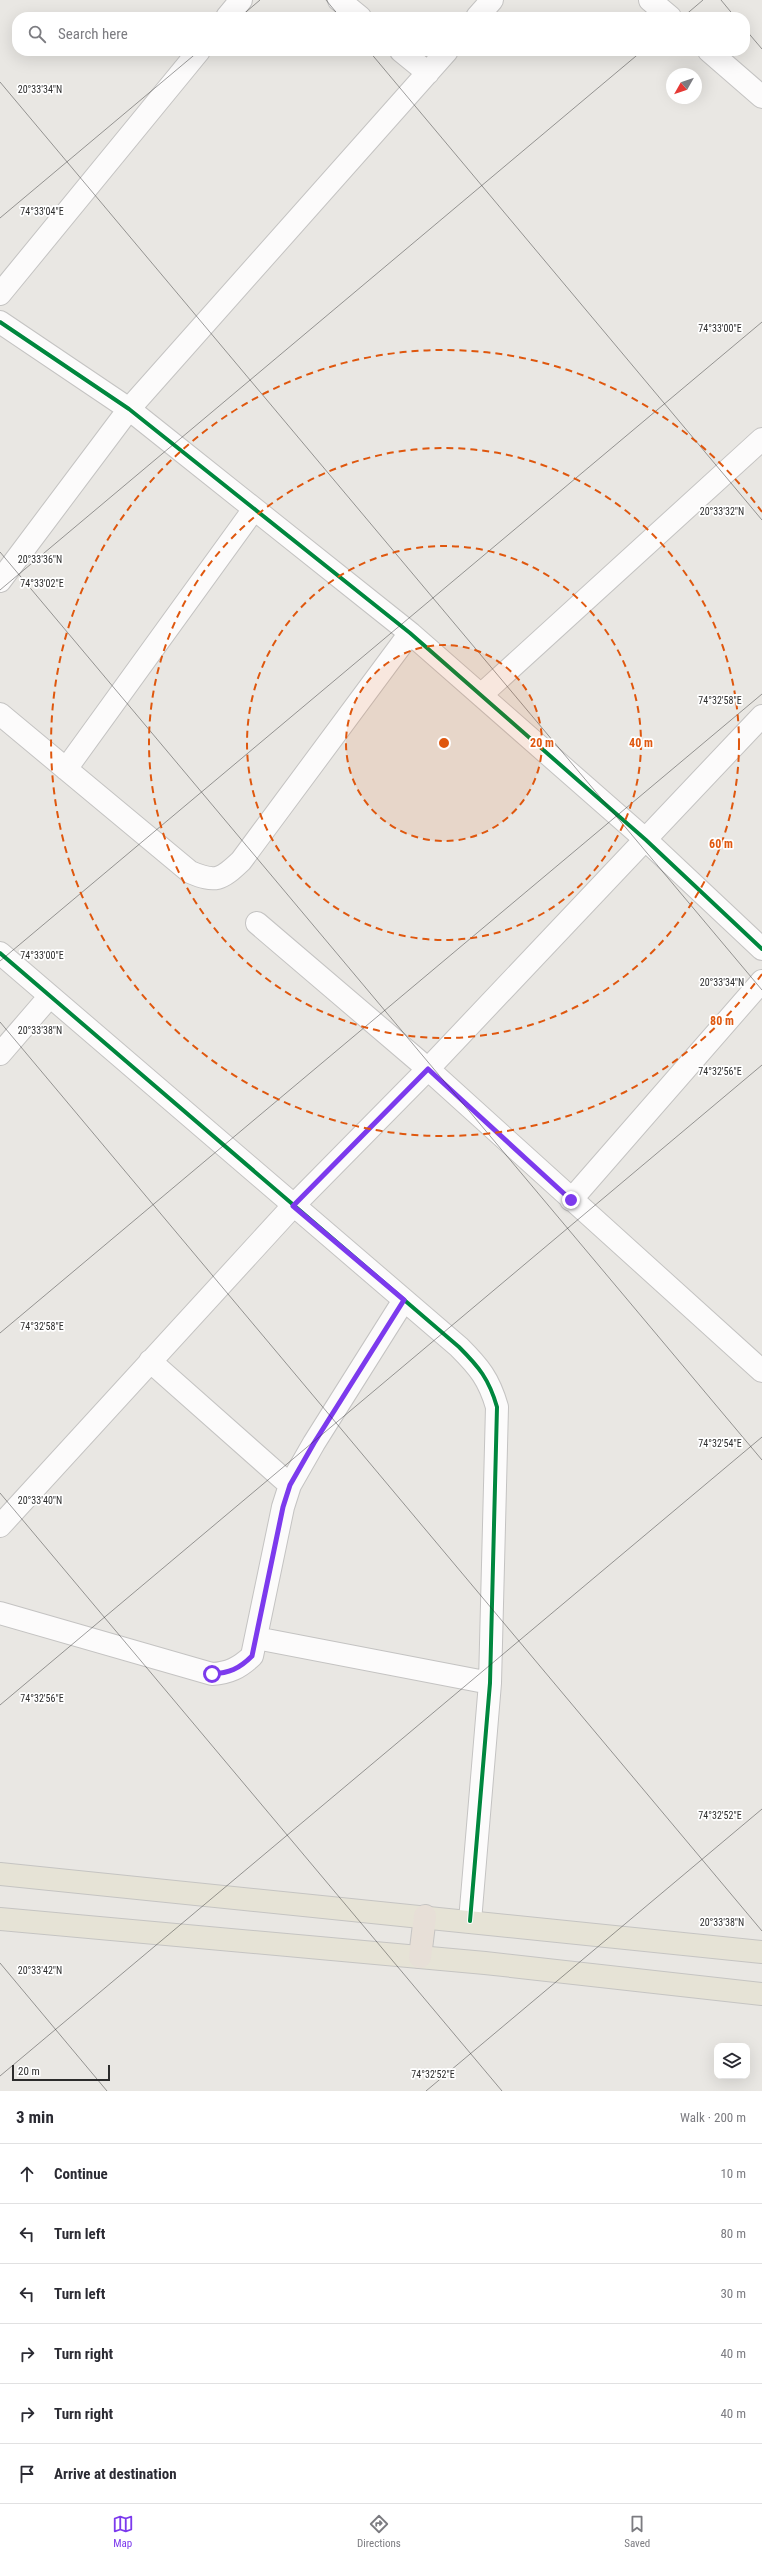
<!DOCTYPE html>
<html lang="en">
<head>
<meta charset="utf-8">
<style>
	body { margin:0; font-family:"Roboto Condensed",sans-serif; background:#f7f7f7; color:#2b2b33 }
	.controls { position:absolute; right:12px; bottom:12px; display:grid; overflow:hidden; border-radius:8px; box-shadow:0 4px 16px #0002 }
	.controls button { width:36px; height:36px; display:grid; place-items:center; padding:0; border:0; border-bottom:1px solid #e1e1e2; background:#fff; color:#2b2b33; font:20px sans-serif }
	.compass { position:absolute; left:666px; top:68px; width:36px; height:36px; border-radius:50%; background:#fff; box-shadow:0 4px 16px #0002; rotate:230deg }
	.scale { position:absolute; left:12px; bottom:10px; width:98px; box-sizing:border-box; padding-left:4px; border:2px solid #2c2c2c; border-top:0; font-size:11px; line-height:14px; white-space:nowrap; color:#2c2c2c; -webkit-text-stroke:3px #fff; paint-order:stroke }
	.stop { position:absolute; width:12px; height:12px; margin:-9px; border:3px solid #7c3aed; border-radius:50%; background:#fff }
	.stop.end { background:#7c3aed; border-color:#fff; box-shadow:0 1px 4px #0008 }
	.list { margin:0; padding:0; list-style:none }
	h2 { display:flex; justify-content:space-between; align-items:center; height:52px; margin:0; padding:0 16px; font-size:17px }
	h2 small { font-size:13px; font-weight:400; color:#7c7c81 }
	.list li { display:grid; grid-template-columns:26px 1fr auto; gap:12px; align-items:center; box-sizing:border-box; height:60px; padding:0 16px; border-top:1px solid #e1e1e2 }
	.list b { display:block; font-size:15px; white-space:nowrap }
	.list em { font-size:13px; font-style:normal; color:#7c7c81 }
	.icon { flex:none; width:22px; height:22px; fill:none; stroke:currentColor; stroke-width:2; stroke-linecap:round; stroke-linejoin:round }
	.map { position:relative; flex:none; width:762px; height:2091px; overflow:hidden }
	.search { position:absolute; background:#fff; box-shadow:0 4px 16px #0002; left:12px; right:12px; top:12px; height:44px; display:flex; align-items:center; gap:10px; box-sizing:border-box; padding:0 14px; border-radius:16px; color:#7c7c81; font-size:15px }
	.sheet { height:412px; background:#fff }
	nav { display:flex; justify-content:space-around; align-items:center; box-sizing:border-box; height:56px; border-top:1px solid #e1e1e2; background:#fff; font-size:11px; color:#7c7c81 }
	nav a { display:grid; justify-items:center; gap:2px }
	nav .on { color:#7c3aed }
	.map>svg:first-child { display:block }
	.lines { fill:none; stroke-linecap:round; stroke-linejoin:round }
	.minor-casing { stroke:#c4c3c2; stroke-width:24 }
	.major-casing { stroke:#c5c4c2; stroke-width:24 }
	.highway-casing { stroke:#c5c4c2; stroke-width:24 }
	.minor { stroke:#fcfbfb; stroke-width:22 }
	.major { stroke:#e6e3d6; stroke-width:22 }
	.highway { stroke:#e7dfd7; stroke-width:22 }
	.cycleway-casing { stroke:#fff; stroke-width:6 }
	.cycleway { stroke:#00873e; stroke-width:4 }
	.route { stroke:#7c3aed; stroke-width:5 }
	.ticks { fill:none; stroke:#2c2c2c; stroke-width:1; stroke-opacity:0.45 }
	.ring { fill:none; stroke:#df570e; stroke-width:2; stroke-dasharray:7 5 }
	.ticks-label { font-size:10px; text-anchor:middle; fill:#2c2c2c; stroke:#fff; stroke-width:3.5; stroke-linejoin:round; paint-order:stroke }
	.centre { fill:#df570e; stroke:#fff; stroke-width:2 }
	.ring-label { font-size:12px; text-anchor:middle; font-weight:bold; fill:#df570e; stroke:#fff; stroke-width:3.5; stroke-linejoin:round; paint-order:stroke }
</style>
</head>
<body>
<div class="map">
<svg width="762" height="2091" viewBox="0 0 762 2091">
	<rect width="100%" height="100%" fill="#e9e7e3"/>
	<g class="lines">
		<g class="minor-casing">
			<path id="minor" d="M339,0L360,17
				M650,0L670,17
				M227,17L241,0
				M477,17L492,0
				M401,51L428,73
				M709,51L762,97
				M0,294L199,51
				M0,322L129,409L410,633L646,840L762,949
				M0,581L129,409L447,51
				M481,695L762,439
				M0,714L190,872C216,883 221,880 241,861L410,633
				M66,769L254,509
				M257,923L428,1069L762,1371
				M0,953L459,1347C479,1367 489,1379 497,1407L490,1683L470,1921
				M0,1054L50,996
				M571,1200L762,981
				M150,1361L290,1485
				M0,1526L293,1206L428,1069L762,716
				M0,1613L212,1674C229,1673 239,1668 252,1656L283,1507L290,1485L314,1443L404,1300
				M256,1638L490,1683"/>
		</g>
		<g class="major-casing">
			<path id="major" d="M0,1874L762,1952
				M0,1919L485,1963L762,1994"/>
		</g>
		<g class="highway-casing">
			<path id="highway" d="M420,1957L425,1916"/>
		</g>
		<use href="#minor" class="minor"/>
		<use href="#major" class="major"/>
		<use href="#highway" class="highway"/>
		<g class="cycleway-casing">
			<path id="cycleway" d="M0,322L129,409L410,633L646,840L762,949
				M0,953L459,1347C479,1367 489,1379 497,1407L490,1683L470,1921"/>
		</g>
		<use href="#cycleway" class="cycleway"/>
	</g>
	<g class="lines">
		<path class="route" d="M212,1674C229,1673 239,1669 252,1656L283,1507L290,1485L314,1443L404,1300L293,1206L428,1069L571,1200"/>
	</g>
	<path class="ticks" d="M326,0L340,17M721,0L735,17M240,17L260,0M683,17L703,0M745,29L762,49M369,51L762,520M0,82L762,990M0,218L199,51M0,552L762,1460M0,590L642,51M0,961L762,322M0,1022L762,1931M0,1333L762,694M0,1493L502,2091M0,1705L762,1065M0,1963L107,2091M0,2076L762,1437M426,2091L762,1809"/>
	<circle cx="444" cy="743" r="98" fill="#df570e" fill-opacity=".12"/>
	<g class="ring">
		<circle cx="444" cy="743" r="98"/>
		<circle cx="444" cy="743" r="197"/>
		<circle cx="444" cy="743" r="295"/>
		<path d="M762 974A393 393 0 1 1 762 512"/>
	</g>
	<g class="ticks-label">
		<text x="40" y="93">20°33'34"N</text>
		<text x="42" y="215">74°33'04"E</text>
		<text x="720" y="332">74°33'00"E</text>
		<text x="722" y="515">20°33'32"N</text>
		<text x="40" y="563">20°33'36"N</text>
		<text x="42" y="587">74°33'02"E</text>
		<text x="720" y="704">74°32'58"E</text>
		<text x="42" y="959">74°33'00"E</text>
		<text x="722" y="986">20°33'34"N</text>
		<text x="40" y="1034">20°33'38"N</text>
		<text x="720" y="1075">74°32'56"E</text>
		<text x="42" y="1330">74°32'58"E</text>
		<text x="720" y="1447">74°32'54"E</text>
		<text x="40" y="1504">20°33'40"N</text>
		<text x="42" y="1702">74°32'56"E</text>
		<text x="720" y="1819">74°32'52"E</text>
		<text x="722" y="1926">20°33'38"N</text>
		<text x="40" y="1974">20°33'42"N</text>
		<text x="433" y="2078">74°32'52"E</text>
	</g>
	<circle cx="444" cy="743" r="6" class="centre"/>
	<g class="ring-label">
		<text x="542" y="747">20 m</text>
		<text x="641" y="747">40 m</text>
		<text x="721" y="848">60 m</text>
		<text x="722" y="1025">80 m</text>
	</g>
</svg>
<div class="controls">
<button><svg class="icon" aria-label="layers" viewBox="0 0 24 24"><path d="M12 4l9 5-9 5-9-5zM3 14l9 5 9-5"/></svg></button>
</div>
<svg class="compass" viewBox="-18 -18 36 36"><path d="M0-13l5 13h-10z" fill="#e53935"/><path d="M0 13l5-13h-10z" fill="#7c7c81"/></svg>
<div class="scale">20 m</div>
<div class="stop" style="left:212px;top:1674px"></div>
<div class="stop end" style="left:571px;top:1200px"></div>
<div class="search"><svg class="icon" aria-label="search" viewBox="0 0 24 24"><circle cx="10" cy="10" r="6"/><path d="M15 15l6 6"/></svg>Search here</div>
</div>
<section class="sheet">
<h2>3 min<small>Walk · 200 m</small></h2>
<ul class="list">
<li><svg class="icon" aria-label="ahead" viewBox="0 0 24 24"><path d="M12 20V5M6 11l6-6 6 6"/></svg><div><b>Continue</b></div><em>10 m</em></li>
<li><svg class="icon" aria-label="left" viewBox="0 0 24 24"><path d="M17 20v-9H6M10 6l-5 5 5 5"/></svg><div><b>Turn left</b></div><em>80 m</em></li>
<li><svg class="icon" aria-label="left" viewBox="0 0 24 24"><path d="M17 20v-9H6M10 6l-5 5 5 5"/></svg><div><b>Turn left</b></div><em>30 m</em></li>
<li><svg class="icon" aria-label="right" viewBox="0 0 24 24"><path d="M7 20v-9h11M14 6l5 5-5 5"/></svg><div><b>Turn right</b></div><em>40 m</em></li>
<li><svg class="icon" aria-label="right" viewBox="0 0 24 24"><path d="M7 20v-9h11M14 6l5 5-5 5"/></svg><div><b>Turn right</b></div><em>40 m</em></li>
<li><svg class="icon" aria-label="arrive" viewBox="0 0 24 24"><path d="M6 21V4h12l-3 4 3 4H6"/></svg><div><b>Arrive at destination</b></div></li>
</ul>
</section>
<nav>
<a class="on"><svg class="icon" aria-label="map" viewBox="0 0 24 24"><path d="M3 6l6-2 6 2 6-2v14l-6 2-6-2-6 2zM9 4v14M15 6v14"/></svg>Map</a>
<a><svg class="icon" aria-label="directions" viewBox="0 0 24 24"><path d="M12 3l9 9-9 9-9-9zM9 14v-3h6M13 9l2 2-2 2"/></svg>Directions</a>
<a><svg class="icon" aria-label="saved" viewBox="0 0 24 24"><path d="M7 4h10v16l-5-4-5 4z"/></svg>Saved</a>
</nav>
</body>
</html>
